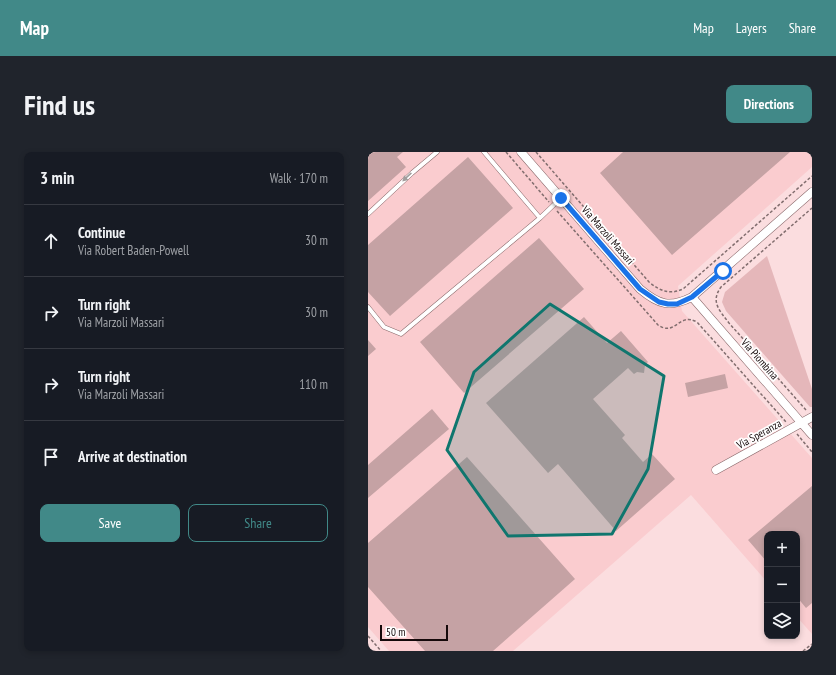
<!DOCTYPE html>
<html lang="en">
<head>
<meta charset="utf-8">
<style>
	body { margin:0; font-family:"PT Sans Narrow",sans-serif; background:#20242c; color:#f1f3f6 }
	.controls { position:absolute; right:12px; bottom:12px; display:grid; overflow:hidden; border-radius:8px; box-shadow:0 2px 6px #0003 }
	.controls button { width:36px; height:36px; display:grid; place-items:center; padding:0; border:0; border-bottom:1px solid #363941; background:#171b24; color:#f1f3f6; font:20px sans-serif }
	.scale { position:absolute; left:12px; bottom:10px; width:68px; box-sizing:border-box; padding-left:4px; border:2px solid #15090a; border-top:0; font-size:11px; line-height:14px; white-space:nowrap; color:#15090a; -webkit-text-stroke:3px #fff; paint-order:stroke }
	.stop { position:absolute; width:12px; height:12px; margin:-9px; border:3px solid #1a73e8; border-radius:50%; background:#fff }
	.stop.end { background:#1a73e8; border-color:#fff; box-shadow:0 1px 4px #0008 }
	.list { margin:0; padding:0; list-style:none }
	h2 { display:flex; justify-content:space-between; align-items:center; height:52px; margin:0; padding:0 16px; font-size:17px }
	h2 small { font-size:13px; font-weight:400; color:#9ea1a6 }
	.list li { display:grid; grid-template-columns:26px 1fr auto; gap:12px; align-items:center; box-sizing:border-box; height:72px; padding:0 16px; border-top:1px solid #363941 }
	.list b { display:block; font-size:15px; white-space:nowrap }
	.list p { margin:0; font-size:13px; white-space:nowrap; color:#9ea1a6 }
	.list em { font-size:13px; font-style:normal; color:#9ea1a6 }
	.actions { display:flex; gap:8px; padding:12px 16px }
	.actions a { flex:1; padding:9px 0; border:1px solid #418988; border-radius:8px; text-align:center; font-size:14px; color:#418988 }
	.actions .main { background:#418988; color:#fff }
	.icon { flex:none; width:22px; height:22px; fill:none; stroke:currentColor; stroke-width:2; stroke-linecap:round; stroke-linejoin:round }
	.map { position:relative; flex:none; width:444px; height:499px; overflow:hidden; border-radius:8px }
	header { display:flex; align-items:center; gap:24px; box-sizing:border-box; height:56px; padding:0 20px; background:#418988; color:#fff }
	header strong { font-size:19px }
	nav { display:flex; gap:22px; margin-inline-start:auto; font-size:14px }
	.intro { display:flex; align-items:center; justify-content:space-between; box-sizing:border-box; height:96px; padding:0 24px }
	h1 { margin:0; font-size:28px }
	.button { padding:10px 18px; border-radius:8px; background:#418988; color:#fff; font-size:14px; font-weight:700 }
	main { display:flex; gap:24px; padding:0 24px }
	aside { flex:1; background:#171b24; border-radius:8px; box-shadow:0 2px 6px #0003 }
	.map>svg:first-child { display:block }
	.built { fill:#facccf }
	.green { fill:#e5b7ba }
	.building { fill:#c5a2a4 }
	.lines { fill:none; stroke-linecap:round; stroke-linejoin:round }
	.service-casing { stroke:#8a696b; stroke-width:5 }
	.minor-casing { stroke:#8a696b; stroke-width:9 }
	.path { stroke:#816d6e; stroke-width:1.5; stroke-dasharray:3 2; stroke-linecap:butt }
	.service { stroke:#fff; stroke-width:4 }
	.minor { stroke:#fff; stroke-width:8 }
	.oneway { fill:#a19d9d }
	.route { stroke:#1a73e8; stroke-width:5 }
	.marked { fill:#0f766e; fill-opacity:0.2; stroke:#0f766e; stroke-width:3; stroke-linejoin:round }
	.labels { text-anchor:middle; dominant-baseline:central; stroke-width:3.5; stroke-linejoin:round; paint-order:stroke }
	.street-label { font-size:11px; fill:#15090a; stroke:#fff }
</style>
</head>
<body>
<header>
<strong>Map</strong>
<nav><a>Map</a><a>Layers</a><a>Share</a></nav>
</header>
<div class="intro"><h1>Find us</h1><a class="button">Directions</a></div>
<main>
<aside>
<h2>3 min<small>Walk · 170 m</small></h2>
<ul class="list">
<li><svg class="icon" aria-label="ahead" viewBox="0 0 24 24"><path d="M12 20V5M6 11l6-6 6 6"/></svg><div><b>Continue</b><p>Via Robert Baden-Powell</p></div><em>30 m</em></li>
<li><svg class="icon" aria-label="right" viewBox="0 0 24 24"><path d="M7 20v-9h11M14 6l5 5-5 5"/></svg><div><b>Turn right</b><p>Via Marzoli Massari</p></div><em>30 m</em></li>
<li><svg class="icon" aria-label="right" viewBox="0 0 24 24"><path d="M7 20v-9h11M14 6l5 5-5 5"/></svg><div><b>Turn right</b><p>Via Marzoli Massari</p></div><em>110 m</em></li>
<li><svg class="icon" aria-label="arrive" viewBox="0 0 24 24"><path d="M6 21V4h12l-3 4 3 4H6"/></svg><div><b>Arrive at destination</b></div></li>
</ul>
<div class="actions"><a class="main">Save</a><a>Share</a></div>
</aside>
<div class="map">
<svg width="444" height="499" viewBox="0 0 444 499">
	<rect width="100%" height="100%" fill="#fbdddf"/>
	<path class="built" d="M0,0H444V15L310,134L314,159L444,306V482L429,465V382H399V430L323,343L145,499H21L0,475Z"/>
	<path class="green" d="M399,104L444,237V255H442L358,159L354,150L357,140Z"/>
	<path class="building" d="M0,0H35L29,5L38,15L0,49Z
		M255,0H422L304,103L232,21Z
		M100,5L145,56L22,164L0,140V93Z
		M171,86L216,137L96,241L52,190Z
		M216,165L239,191L253,179L280,210L277,213L276,221L269,220L266,222L260,216L225,247L257,283L254,286L275,310L284,302L307,327L248,379L190,312L180,321L118,251Z
		M0,188L8,197L0,204Z
		M357,222L360,236L320,245L317,231Z
		M64,257L81,277L0,346V313Z
		M99,305L207,427L125,499H57L0,435V391Z
		M444,334V451L438,456L429,445V382H399V410L380,388Z"/>
	<g class="lines">
		<g class="service-casing">
			<path id="service" d="M116,0L172,66
				M0,62L44,21L69,0
				M0,155L16,175L33,182L172,66L193,46"/>
		</g>
		<g class="minor-casing">
			<path id="minor" d="M153,0L272,137C291,153 302,156 324,145L444,40
				M324,145L444,283
				M348,318L444,265"/>
		</g>
		<path class="path" d="M138,0L181,50
			M168,0L281,130C292,139 302,143 315,137L444,24
			M189,59L290,173C308,185 310,160 329,170L418,270
			M438,258L361,171C352,159 342,150 353,135L444,56
			M429,282L444,300
			M0,484L13,499
			M435,499L444,492"/>
		<use href="#service" class="service"/>
		<use href="#minor" class="minor"/>
	</g>
	<defs><path id="oneway-solid" d="M-6-.8H1V-3.2L6.5 0L1 3.2V.8H-6Z"/></defs>
	<use class="oneway" href="#oneway-solid" transform="translate(39 25) rotate(137)"/>
	<g class="lines">
		<path class="route" d="M193,46L272,137L291,150L300,152H309L324,145L355,119"/>
	</g>
	<path class="marked" d="M182,152L296,224L280,317L244,382L140,384L79,298L106,220Z"/>
	<g class="labels">
		<g class="street-label">
			<text transform="translate(240 83) rotate(49)">Via Marzoli Massari</text>
			<text transform="translate(392 207) rotate(49)">Via Piombina</text>
			<text transform="translate(391 282) rotate(-29)">Via Speranza</text>
		</g>
	</g>
</svg>
<div class="controls">
<button>+</button>
<button>−</button>
<button><svg class="icon" aria-label="layers" viewBox="0 0 24 24"><path d="M12 4l9 5-9 5-9-5zM3 14l9 5 9-5"/></svg></button>
</div>
<div class="scale">50 m</div>
<div class="stop" style="left:355px;top:119px"></div>
<div class="stop end" style="left:193px;top:46px"></div>
</div>
</main>
</body>
</html>
